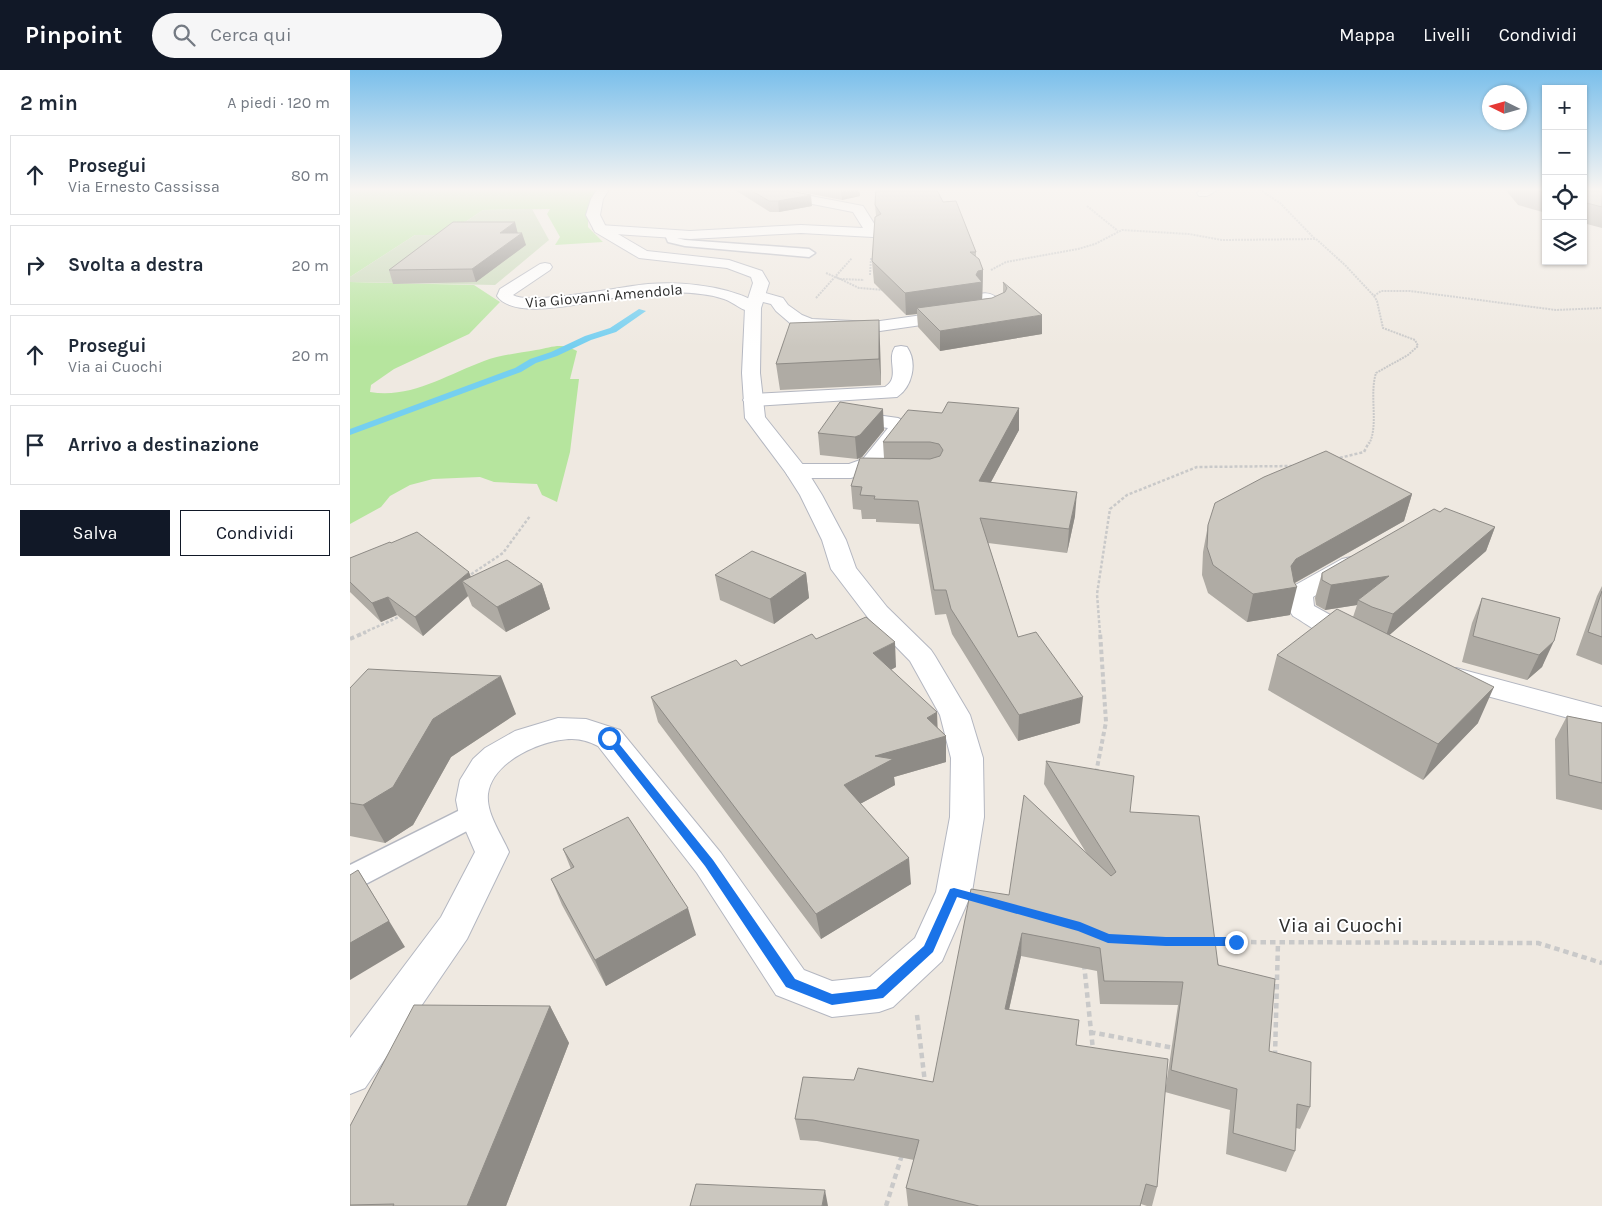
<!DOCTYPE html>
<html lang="it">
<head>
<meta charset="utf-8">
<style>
	body { margin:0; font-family:Karla,sans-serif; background:#f6f6f7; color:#1f2937 }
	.controls { position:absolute; right:15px; top:15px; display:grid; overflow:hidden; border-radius:0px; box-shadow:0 1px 4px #0004 }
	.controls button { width:45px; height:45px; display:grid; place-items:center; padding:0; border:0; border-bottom:1px solid #e0e1e3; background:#fff; color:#1f2937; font:25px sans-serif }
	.compass { position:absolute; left:1132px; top:15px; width:45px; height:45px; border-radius:50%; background:#fff; box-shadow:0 1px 4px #0004; rotate:275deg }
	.stop { position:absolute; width:15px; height:15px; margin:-11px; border:4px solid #1a73e8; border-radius:50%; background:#fff }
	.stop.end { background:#1a73e8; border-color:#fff; box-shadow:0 1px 5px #0008 }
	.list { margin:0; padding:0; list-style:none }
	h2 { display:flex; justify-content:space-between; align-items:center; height:65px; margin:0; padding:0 20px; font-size:21px }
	h2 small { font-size:16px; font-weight:400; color:#747a83 }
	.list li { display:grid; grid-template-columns:32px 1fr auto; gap:15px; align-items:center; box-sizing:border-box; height:80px; margin:0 10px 10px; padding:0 10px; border:1px solid #e0e1e3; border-radius:0px }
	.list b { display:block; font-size:19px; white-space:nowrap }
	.list p { margin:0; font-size:16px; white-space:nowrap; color:#747a83 }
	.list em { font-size:16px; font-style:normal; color:#747a83 }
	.actions { display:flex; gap:10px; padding:15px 20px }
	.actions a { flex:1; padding:11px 0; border:1px solid #111827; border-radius:0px; text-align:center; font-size:18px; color:#111827 }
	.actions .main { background:#111827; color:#fff }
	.icon { flex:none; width:28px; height:28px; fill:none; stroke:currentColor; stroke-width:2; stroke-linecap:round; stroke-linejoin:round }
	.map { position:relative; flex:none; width:1252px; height:1136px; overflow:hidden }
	header { display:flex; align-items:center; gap:30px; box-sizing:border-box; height:70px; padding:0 25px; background:#111827; color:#fff }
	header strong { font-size:24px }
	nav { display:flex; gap:28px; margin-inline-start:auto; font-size:18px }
	.search { width:350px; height:45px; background:#f6f6f7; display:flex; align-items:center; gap:12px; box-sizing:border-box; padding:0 18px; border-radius:28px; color:#747a83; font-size:19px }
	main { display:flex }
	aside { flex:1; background:#fff }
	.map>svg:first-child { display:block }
	.green { fill:#b6e59e }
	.cemetery { fill:#c8d9b8 }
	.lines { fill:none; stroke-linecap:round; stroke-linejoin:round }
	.stream { fill:#75cff0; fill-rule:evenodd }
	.lane-casing { stroke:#b4b7c1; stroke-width:3 }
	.street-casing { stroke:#b4b7c1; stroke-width:2 }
	.secondary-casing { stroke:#b4b7c1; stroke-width:2 }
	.path-far3 { stroke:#c9c9c9; stroke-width:2; stroke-dasharray:2 1; stroke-linecap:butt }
	.path-far2 { stroke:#c9c9c9; stroke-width:2.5; stroke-dasharray:3 2; stroke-linecap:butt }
	.path-far1 { stroke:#c9c9c9; stroke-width:4; stroke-dasharray:4.5 3; stroke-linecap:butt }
	.path { stroke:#c9c9c9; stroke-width:4.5; stroke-dasharray:5.5 4; stroke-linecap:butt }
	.lane { fill:#fff; fill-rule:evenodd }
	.street { fill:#fff; fill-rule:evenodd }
	.secondary { fill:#fff; fill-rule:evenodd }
	.wall { fill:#afaba4 }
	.shaded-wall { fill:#8e8b86 }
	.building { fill:#cbc7bf; stroke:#8e8b86 }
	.route { fill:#1a73e8 }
	.labels { text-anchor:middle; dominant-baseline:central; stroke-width:4; stroke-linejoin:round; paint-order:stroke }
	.far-street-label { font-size:15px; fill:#2e2e2e; stroke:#fff }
	.near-street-label { font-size:21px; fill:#2e2e2e; stroke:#fff }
</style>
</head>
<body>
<header>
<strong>Pinpoint</strong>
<div class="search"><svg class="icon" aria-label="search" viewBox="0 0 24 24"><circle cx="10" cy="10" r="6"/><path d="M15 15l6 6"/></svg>Cerca qui</div>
<nav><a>Mappa</a><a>Livelli</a><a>Condividi</a></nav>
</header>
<main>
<aside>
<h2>2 min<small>A piedi · 120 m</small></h2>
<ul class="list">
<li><svg class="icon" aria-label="ahead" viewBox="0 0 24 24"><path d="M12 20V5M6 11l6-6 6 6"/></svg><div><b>Prosegui</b><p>Via Ernesto Cassissa</p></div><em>80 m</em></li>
<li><svg class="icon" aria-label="right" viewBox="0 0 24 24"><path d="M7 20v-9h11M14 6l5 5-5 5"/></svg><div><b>Svolta a destra</b></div><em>20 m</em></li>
<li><svg class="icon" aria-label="ahead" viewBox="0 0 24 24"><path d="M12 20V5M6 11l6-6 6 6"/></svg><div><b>Prosegui</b><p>Via ai Cuochi</p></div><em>20 m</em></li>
<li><svg class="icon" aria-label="arrive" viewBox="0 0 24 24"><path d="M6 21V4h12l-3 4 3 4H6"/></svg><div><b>Arrivo a destinazione</b></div></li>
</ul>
<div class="actions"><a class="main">Salva</a><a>Condividi</a></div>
</aside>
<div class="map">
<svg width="1252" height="1136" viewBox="0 0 1252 1136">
	<rect width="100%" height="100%" fill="#efe9e1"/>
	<path class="green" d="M0,118H250L238,136V157L253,172L205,175L210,167L197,144L200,139L133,140L96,165H65L0,207Z
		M0,212L124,215L150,232L119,264L44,299L21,315L20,322C61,329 96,305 134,291C150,285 169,283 186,280C203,277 211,272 227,281L220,309H229L220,382L207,432L192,425L187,414L144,412L130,407L83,409L60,415L40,426L31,437L0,454Z"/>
	<path class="cemetery" d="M182,139L199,170L145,215L0,212V207L65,165H96L133,140Z"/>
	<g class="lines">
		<path class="stream" d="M289,239L296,241L266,262L241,270L207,286L186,293L171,302L0,365V359L165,298L180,289L201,282L235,266L260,258Z"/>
		<g class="lane-casing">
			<path id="lane" d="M321,162L325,163L327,168L335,170L459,179L465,183L459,187L335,176L318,172L315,165Z
				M126,733L136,737L140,744L136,751L10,817L0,821V795L116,737Z"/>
		</g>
		<g class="street-casing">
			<path id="street" d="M419,118H435L445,123L513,136L530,163L523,167L451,163L340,169L250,163L243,159L250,155L340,161L451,155L513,158L503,142L437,129Z
				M854,118H871L857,126H849L847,123Z
				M195,193L200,194L202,197L200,200L163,225C180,236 273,216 298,214C326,212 351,214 378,221C388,224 405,229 411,238L409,241C395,245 386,233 374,229C342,219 308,223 276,226C247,229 166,253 147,226L150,219L190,194Z
				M408,221L433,228L438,235L452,245L462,249L523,252L636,236L628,227L630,224C641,221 649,228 655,237L653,240L641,245L523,262L454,258L440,253L426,241L421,234L402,229L400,226L402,223Z
				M551,276L557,277C568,293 562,317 547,327L403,336L396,334L393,330L396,326L403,324L535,317C551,307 536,290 545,277Z
				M498,341L548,348L554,351L558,359L529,399L501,408H446L438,406L435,401L438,396L446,394H499L513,389L538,358L491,351L488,347L491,343Z
				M1001,487L1010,489L1013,494L1010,499L963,527L964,536L1013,563L1017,569L1013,575C991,581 962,557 943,546L939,540L936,524L940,518L992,489Z
				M1106,598L1252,637V657L1096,615L1092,608L1096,601Z"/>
		</g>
		<g class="secondary-casing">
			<path id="secondary" d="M248,118H260L253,129L250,145L256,157L297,181L379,190L412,201L419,213L411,238L410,303L415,347L454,396L472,425L496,470L506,498L537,537L581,580L585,586L620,645L633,688L634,747L622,822L592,891L543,937L529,942L482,947L426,925L347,803L248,676C240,672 232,669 222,669C193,669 142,691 138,724C136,744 152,765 159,782L117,869L15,1018L0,1024V968L91,847L125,782L109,745L106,730L110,710L123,689L135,678L165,661L208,648L236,649L270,660L371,783L454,900L482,911L520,907L565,868L586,822L600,747L601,688L590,645L560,591L519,549L481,499L472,470L450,425L436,403L395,348L392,303L395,238L403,213L401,207L377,198L289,188L245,162L236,145L241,129Z"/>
		</g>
		<path class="path-far3" d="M907,118L930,133L965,169
			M737,136L768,161
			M641,200L656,192L728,179L745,174L772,160L839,164L872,170L966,169L995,195L1024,226L1027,231L1033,258L1065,270L1068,276L1058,285L1026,303C1019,325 1029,355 1019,374
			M476,203L490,209L514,210
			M520,205L521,188
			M486,207L509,218L535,220
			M1024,226L1031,221H1060L1206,240L1252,238
			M466,228L502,188"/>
		<path class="path-far2" d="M985,389L1014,382L1019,372
			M117,507L153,483L180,446
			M13,563L51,546
			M750,563L747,524L760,439L777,425L847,397L942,396"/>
		<path class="path-far1" d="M0,569L16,562
			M746,703L756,652L750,562"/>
		<path class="path" d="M863,872L1188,873L1252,893
			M734,894L743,980
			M567,945L575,1013
			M740,962L824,978
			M925,986L928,872
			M536,1136L552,1085"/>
		<use href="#lane" class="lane"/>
		<use href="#street" class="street"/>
		<use href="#secondary" class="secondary"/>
	</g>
	<path class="wall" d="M382,118H432L462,136L429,142H420Z
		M439,118H509L510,126L492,130L446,121Z
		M1154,118H1196V143L1168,135Z
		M1233,118H1252V158L1233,153Z
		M593,132L626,182V187L633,200L632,229L642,228L653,223V212L692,264L590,281L568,257L567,244L556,245L524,213L522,191L526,146L525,135Z
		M168,163L176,175L126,212L43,214L39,200Z
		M530,274L531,315L430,320L426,294Z
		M669,338V360L641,412L725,446L717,483L638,473L668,567L730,653L668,671L602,564L596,544L585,545L569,454L526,452V449H512L511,440L503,439L501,416L534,388L533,372L592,343Z
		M534,360L512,387L507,389L470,385L468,363Z
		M1062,424L1054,451L945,513L940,545L897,552L858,523L852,505L853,482L858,455Z
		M1090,442L1145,457L1136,481L1039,565L1128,653L1073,710L918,620L927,585L1003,547L1007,535L975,540L966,535L965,528L972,503Z
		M41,473L121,507L192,514L200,539L156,562L122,536L118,526L73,566L47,545L31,552L0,522V488Z
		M456,503L459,528L424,554L370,530L365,505Z
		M1252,516V595L1226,585L1247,526Z
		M1132,528L1210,548L1192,597L1177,610L1112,592L1122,553Z
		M466,569L546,597L541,600L588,658L596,666V692L544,707L545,715L510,734L561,814L471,869L308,652L301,627L391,596Z
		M0,618L166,644L101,687L63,755L35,773L0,766Z
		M1217,646L1252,653V740L1206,729L1205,669Z
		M696,691L780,742L919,981L960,1037L950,1059L946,1058L945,1081L936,1102L876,1084L880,1040L815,1022L828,935L750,934L747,901L671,886L659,940L726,975L807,1117L802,1136H797L791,1134V1136H558L556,1118L564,1090L467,1071L450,1070L445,1049L504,1010L583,1012L659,825L737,784L694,714Z
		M213,779L346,865L256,916L212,835L201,809L221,799Z
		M200,936L219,973L156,1136H0V1056Z"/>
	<path class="shaded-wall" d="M496,118H509L510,126L492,130L491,119Z
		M461,125L462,136L429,142L428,131Z
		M165,152L168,164L150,163Z
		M172,163L176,175L126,212L122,199Z
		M633,200L632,235L567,238V244L556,245L555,223Z
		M692,245V264L590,281V261Z
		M529,250L530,274L531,315L529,289Z
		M669,338V360L629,434V411Z
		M533,339L534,360L512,387L507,389L505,367Z
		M727,422L725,446L717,483L719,459Z
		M1062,424L1054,451L939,516L947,517L940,545L897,552L903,524L946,489Z
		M1145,457L1136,481L1035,569L1043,544Z
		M119,502L126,520L112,511L118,526L73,566L65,547Z
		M456,503L459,528L424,554L420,529Z
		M1039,506L1008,530L1007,535L975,540L981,515Z
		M192,514L200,539L156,562L147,537Z
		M38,527L47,545L31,552L22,533Z
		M1204,571L1192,597L1177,610L1189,585Z
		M545,572L546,597L525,608L523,583Z
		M151,606L166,644L101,687L63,755L35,773L13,735L83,649Z
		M1144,617L1128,653L1073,710L1088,674Z
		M733,627L730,653L668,671L669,645Z
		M587,642L588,668L596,666V692L544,707L545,715L497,741L494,715L525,686L577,648Z
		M559,788L561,814L471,869L466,844Z
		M8,800L55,877L0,910V873Z
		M338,838L346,865L256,916L245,890Z
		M672,863L671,886L654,961L655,939Z
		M200,936L219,973L156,1136H117Z
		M475,1120L478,1136H472Z"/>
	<path class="building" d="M397,118H432L435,120L461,125L428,131H419Z
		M526,118H586L593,132L606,131L626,182H620L629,189L633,200L628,201L626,205L632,212L555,223L522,191L525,147L531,144L525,135Z
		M1178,118H1196V123Z
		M1233,118H1252V137L1233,132Z
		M103,152H165L150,163H172L122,199L39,200Z
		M653,212L692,245L590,261L567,238L642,228L655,222L657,218Z
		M529,250V289L426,294L440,253Z
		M490,332L533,339L510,365L505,367L468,363Z
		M598,332L669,338L629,411L727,422L719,459L630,448L668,567L686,562L733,627L669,645L601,539L596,520H584L568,431L524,429L525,426L510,425L512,417L501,416L510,388L580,389L590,386L593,380L589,374L580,372H533L558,340L592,343Z
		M976,381L1062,424L946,489L941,496L944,512L947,517L903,524L863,495L857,477L858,455L865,433L914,407Z
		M1095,438L1145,457L1043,544L1022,537L1008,530L1039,506L981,515L972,510V503L1084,439L1090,442Z
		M67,462L119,502L65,547L38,527L22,533L0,512V488L40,472L41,473Z
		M402,481L456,503L420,529L365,505Z
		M157,490L192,514L147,537L112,511Z
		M1252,521V567L1238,562Z
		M1132,528L1210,548L1204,571L1189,585L1123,566Z
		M987,539L1144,617L1088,674L927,585Z
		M516,547L545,572L523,583L587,642L577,648L596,666L525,686L543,689L494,715L559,788L466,844L301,627L386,590L391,596L462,564L466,569Z
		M18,599L151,606L83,649L43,717L13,735L0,733V618Z
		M1217,646L1252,653V713L1219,705Z
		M696,691L784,706L780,742L849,746L868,895L925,909L919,981L961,992L960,1037L947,1034L945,1081L883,1063L887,1019L821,1000L833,912L754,911L750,878L672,863L655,939L729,950L726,975L818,989L807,1117L796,1114L790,1136H629L556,1118L569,1070L463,1050L445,1049L453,1007L504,1010L508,998L583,1012L621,819L659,825L674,725L761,806L766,802Z
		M278,747L338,838L245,890L201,809L224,797L213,779Z
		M8,800L39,851L0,873V805Z
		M64,935L200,936L117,1136H43L44,1134L0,1135V1056Z
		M346,1114L475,1120L472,1136H340Z"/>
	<linearGradient id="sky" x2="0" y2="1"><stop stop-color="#7abfeb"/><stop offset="0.43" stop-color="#f8f5f2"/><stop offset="1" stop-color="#f8f5f2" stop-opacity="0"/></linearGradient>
	<rect width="1252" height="277" fill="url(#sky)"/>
	<path class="route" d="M259,664L262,665L363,790L445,909L482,924L526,919L574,876L600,819L604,818L730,852L759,864L816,867H886L890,868L891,872L890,875L886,876H816L758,873L728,861L607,827L583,882L533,928L482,935L436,917L355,796L256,670L254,668Z"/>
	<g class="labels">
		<g class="far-street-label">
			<text transform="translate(254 226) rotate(-5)">Via Giovanni Amendola</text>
		</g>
		<g class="near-street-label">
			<text x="991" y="855">Via ai Cuochi</text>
		</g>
	</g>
</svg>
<div class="controls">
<button>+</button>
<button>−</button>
<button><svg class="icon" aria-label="locate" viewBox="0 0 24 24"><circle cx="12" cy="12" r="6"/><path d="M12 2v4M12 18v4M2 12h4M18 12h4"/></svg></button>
<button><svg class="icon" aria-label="layers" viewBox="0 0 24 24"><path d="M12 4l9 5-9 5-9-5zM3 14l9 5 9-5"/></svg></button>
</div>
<svg class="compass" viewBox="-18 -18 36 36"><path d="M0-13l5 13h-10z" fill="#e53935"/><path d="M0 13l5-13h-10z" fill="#747a83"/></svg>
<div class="stop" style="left:259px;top:668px"></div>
<div class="stop end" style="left:886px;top:872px"></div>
</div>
</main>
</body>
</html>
